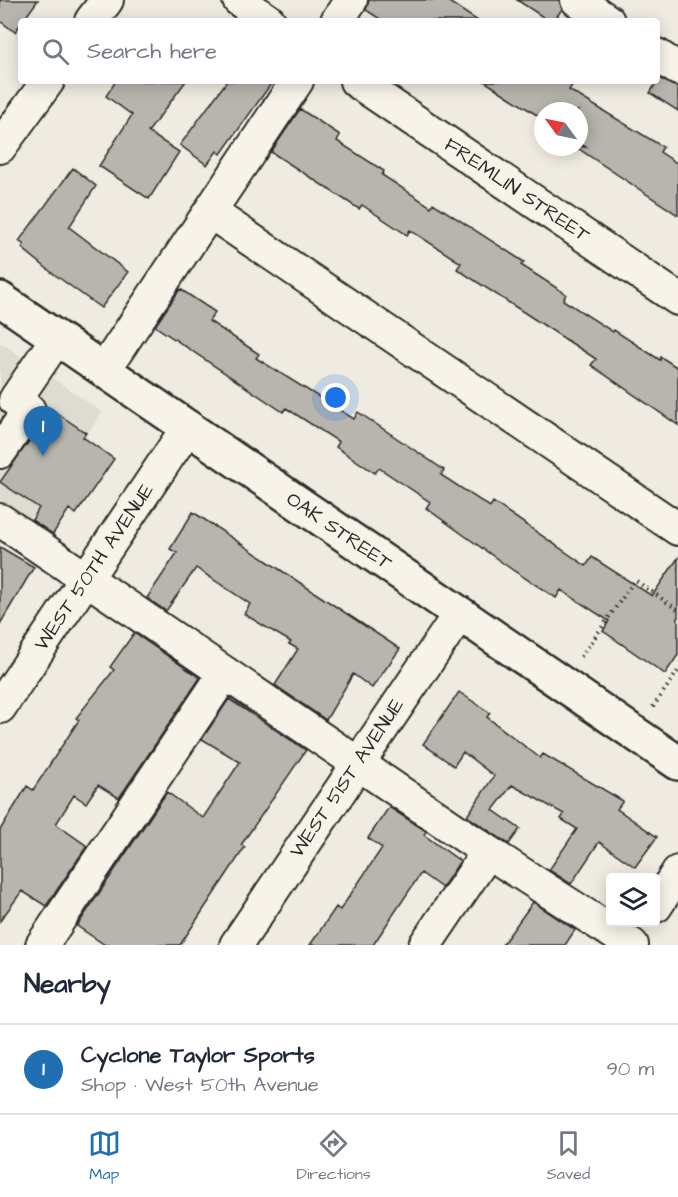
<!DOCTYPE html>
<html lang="en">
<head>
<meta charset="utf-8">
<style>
	body { margin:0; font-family:"Architects Daughter",sans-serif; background:#f6f6f7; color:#1f2937 }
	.controls { position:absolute; right:18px; bottom:18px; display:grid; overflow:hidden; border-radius:6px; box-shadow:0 3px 15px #0003 }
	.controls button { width:54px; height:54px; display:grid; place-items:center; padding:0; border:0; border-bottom:2px solid #e0e1e3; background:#fff; color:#1f2937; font:30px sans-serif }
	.compass { position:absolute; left:534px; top:102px; width:54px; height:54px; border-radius:50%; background:#fff; box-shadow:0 3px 15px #0003; rotate:303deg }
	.you { position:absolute; left:336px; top:398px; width:21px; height:21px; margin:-15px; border:4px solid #fff; border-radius:50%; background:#1a73e8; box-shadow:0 0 0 9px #1a73e833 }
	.badge { display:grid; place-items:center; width:39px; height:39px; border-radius:50%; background:#1f6fb2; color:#fff; font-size:20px; font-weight:700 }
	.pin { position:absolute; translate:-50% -50px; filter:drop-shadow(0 2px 3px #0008) }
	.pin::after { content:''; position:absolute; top:32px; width:21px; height:18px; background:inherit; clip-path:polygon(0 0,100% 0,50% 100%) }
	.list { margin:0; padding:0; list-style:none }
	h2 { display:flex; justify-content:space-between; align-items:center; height:78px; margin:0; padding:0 24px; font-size:26px }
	h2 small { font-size:20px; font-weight:400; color:#747a83 }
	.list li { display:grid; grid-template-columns:39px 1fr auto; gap:18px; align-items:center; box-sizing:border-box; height:90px; padding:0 24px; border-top:2px solid #e0e1e3 }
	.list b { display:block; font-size:22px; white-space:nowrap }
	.list p { margin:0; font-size:20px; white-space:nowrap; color:#747a83 }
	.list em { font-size:20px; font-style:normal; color:#747a83 }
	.icon { flex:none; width:33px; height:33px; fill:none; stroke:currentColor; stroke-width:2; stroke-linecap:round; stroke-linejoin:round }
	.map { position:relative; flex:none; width:678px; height:945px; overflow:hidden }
	.search { position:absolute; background:#fff; box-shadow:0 3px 15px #0003; left:18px; right:18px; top:18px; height:66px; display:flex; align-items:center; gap:15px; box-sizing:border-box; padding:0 21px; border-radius:6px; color:#747a83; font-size:22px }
	.sheet { height:168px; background:#fff }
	nav { display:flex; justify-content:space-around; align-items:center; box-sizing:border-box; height:84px; border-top:2px solid #e0e1e3; background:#fff; font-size:16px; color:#747a83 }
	nav a { display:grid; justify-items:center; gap:3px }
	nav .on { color:#1f6fb2 }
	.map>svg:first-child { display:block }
	.built { fill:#dedbd1 }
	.building { fill:#b8b5ae; stroke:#2b2b2b; stroke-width:1.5 }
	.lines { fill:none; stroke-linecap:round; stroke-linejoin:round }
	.minor-casing { stroke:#2b2b2b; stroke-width:36 }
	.major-casing { stroke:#2b2b2b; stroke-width:38 }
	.path { stroke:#2b2b2b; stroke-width:4; stroke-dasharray:1.5 4.5; stroke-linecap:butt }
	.minor { stroke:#f7f3e8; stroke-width:32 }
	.major { stroke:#f7f3e8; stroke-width:33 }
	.labels { text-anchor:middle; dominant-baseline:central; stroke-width:4.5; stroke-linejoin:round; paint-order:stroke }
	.street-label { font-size:20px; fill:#2b2b2b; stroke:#f7f3e8 }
</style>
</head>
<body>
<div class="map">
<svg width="678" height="945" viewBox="0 0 678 945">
	<rect width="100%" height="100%" fill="#efebe0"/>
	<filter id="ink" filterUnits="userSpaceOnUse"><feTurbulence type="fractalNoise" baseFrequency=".0167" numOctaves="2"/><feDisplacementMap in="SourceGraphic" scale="12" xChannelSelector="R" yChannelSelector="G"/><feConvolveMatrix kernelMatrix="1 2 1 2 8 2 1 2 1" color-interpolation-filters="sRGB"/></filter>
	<g filter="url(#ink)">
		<path class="built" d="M0,342L102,412L26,525L0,507Z"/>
		<path class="building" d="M0,0H38L15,32L0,21Z
			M369,0H446L478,21H383L366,10Z
			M517,0H559L562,9L554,21H549Z
			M659,78L678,87V111L650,93Z
			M116,81H186L148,132L179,152L149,199L99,166L132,115L106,96Z
			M227,81H273L221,154L217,151L207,165L180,145Z
			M484,81H575L569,90L663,147L660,152L678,164V215L576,147H586L579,143V111H543V119Z
			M300,109L340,135L337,141L384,171L382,175L431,207L433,203L524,262L521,265L566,294L563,300L613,332L614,330L660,360L661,357L678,368V425L591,365L596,359L457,269L461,263L410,230L407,235L362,205L359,209L271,152Z
			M73,168L96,186L69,227L128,272L101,308L51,272L22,248L24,245L19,241Z
			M180,289L215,312L209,321L259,354L256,358L354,419L358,412L444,470L441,475L490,507L493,502L586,566L592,557L652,596L678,558V655L665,674L603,631L609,621L561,590L556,598L514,571L426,508L430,502L379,468L375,473L336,447L339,442L286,408L283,412L155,326Z
			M48,407L86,433L83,437L114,459L76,514L69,509L53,534L32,520L39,508L0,482L44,420Z
			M193,512L400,649L372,688L353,674L326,720L275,685L298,649L289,644L291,642L244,614L250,604L196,568L166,611L147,598L177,553L170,549Z
			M0,547L34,567L0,624Z
			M134,633L200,678L119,798L98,785L86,803L74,795L56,824L87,846L46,906L22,891L0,921V830L27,786L33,790L79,720L76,718L114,670L110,667Z
			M459,692L490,713L487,717L540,758L543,754L623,801L617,809L657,837L635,867L599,842L571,884L549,870L577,829L561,819L564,814L512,785L493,810L520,829L509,844L467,816L494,776L463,752L454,766L423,744Z
			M229,699L306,750L241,845L245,847L180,945H105L77,926L167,792L203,818L240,762L202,739Z
			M389,807L426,831L424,835L460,861L442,888L421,873L373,945H310L336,907L340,910L382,848L368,838Z
			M533,902L575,930L565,945H502Z"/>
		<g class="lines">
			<g class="minor-casing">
				<path id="minor" d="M239,0L269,21
					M577,0L608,21
					M91,21L107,0
					M337,21L351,0
					M657,55L678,69
					M356,81L678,299
					M0,147L48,81
					M210,212L678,529
					M104,370L297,81
					M0,452L29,410L15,400L57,338
					M0,520L488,852L632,945
					M0,707L188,427
					M656,906L678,872
					M42,945L225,673
					M236,945L460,613
					M425,945L488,852"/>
			</g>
			<g class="major-casing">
				<path id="major" d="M0,299L678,763"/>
			</g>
			<path class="path" d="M581,657L635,580L678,610
				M653,707L678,671"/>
			<use href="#minor" class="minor"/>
			<use href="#major" class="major"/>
		</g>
	</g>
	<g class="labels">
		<g class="street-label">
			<text transform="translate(517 190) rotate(34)">FREMLIN STREET</text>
			<text transform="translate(339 531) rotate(34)">OAK STREET</text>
			<text transform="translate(94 567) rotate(-56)">WEST 50TH AVENUE</text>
			<text transform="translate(347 778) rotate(-56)">WEST 51ST AVENUE</text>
		</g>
	</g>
</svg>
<div class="controls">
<button><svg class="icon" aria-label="layers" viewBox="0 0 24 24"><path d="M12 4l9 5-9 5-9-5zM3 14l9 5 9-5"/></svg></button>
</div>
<svg class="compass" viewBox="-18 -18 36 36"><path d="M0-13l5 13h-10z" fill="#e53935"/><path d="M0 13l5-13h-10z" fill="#747a83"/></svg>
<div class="you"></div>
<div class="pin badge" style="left:43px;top:456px">1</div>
<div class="search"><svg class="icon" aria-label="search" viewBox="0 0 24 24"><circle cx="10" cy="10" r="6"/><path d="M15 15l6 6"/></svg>Search here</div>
</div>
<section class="sheet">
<h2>Nearby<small></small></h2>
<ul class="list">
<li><span class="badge">1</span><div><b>Cyclone Taylor Sports</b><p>Shop · West 50th Avenue</p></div><em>90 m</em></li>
</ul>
</section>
<nav>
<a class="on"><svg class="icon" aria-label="map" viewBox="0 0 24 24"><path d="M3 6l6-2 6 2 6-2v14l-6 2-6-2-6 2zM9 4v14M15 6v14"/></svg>Map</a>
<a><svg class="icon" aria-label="directions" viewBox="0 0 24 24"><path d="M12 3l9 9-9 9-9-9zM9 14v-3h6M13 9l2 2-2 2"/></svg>Directions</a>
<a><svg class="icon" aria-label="saved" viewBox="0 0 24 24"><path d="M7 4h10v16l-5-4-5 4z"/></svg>Saved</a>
</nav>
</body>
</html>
